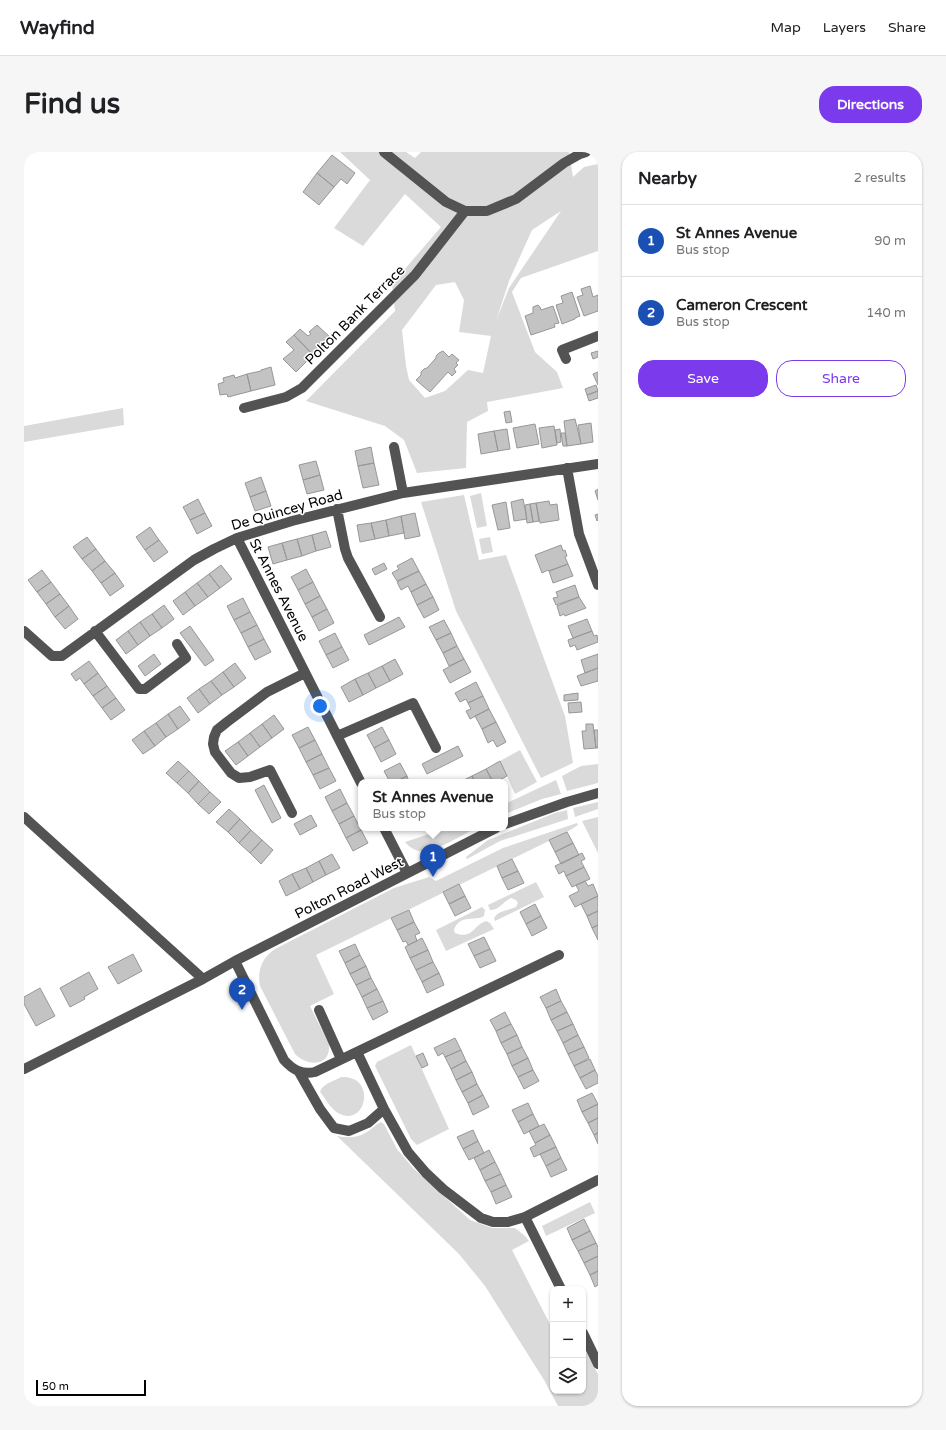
<!DOCTYPE html>
<html lang="en">
<head>
<meta charset="utf-8">
<style>
	body { margin:0; font-family:"Varela Round",sans-serif; background:#f6f6f6; color:#202124 }
	.controls { position:absolute; right:12px; bottom:12px; display:grid; overflow:hidden; border-radius:8px; box-shadow:0 1px 3px #0004 }
	.controls button { width:36px; height:36px; display:grid; place-items:center; padding:0; border:0; border-bottom:1px solid #e0e0e0; background:#fff; color:#202124; font:20px sans-serif }
	.scale { position:absolute; left:12px; bottom:10px; width:110px; box-sizing:border-box; padding-left:4px; border:2px solid #000; border-top:0; font-size:11px; line-height:14px; white-space:nowrap; color:#000; -webkit-text-stroke:3px #fff; paint-order:stroke }
	.you { position:absolute; left:296px; top:554px; width:14px; height:14px; margin:-10px; border:3px solid #fff; border-radius:50%; background:#1a73e8; box-shadow:0 0 0 6px #1a73e833 }
	.badge { display:grid; place-items:center; width:26px; height:26px; border-radius:50%; background:#7c3aed; color:#fff; font-size:13px; font-weight:700 }
	.pin { position:absolute; translate:-50% -33px; filter:drop-shadow(0 1px 2px #0008) }
	.pin::after { content:''; position:absolute; top:21px; width:14px; height:12px; background:inherit; clip-path:polygon(0 0,100% 0,50% 100%) }
	.popup { position:absolute; left:334px; top:627px; width:150px; height:52px; box-sizing:border-box; display:grid; place-content:center; border-radius:8px; background:#fff; filter:drop-shadow(0 1px 3px #0005); font-size:13px; white-space:nowrap; color:#757577 }
	.popup b { font-size:15px; color:#202124 }
	.popup::after { content:''; position:absolute; left:50%; top:100%; margin-left:-8px; border:8px solid transparent; border-top-color:#fff }
	.list { margin:0; padding:0; list-style:none }
	h2 { display:flex; justify-content:space-between; align-items:center; height:52px; margin:0; padding:0 16px; font-size:17px }
	h2 small { font-size:13px; font-weight:400; color:#757577 }
	.list li { display:grid; grid-template-columns:26px 1fr auto; gap:12px; align-items:center; box-sizing:border-box; height:72px; padding:0 16px; border-top:1px solid #e0e0e0 }
	.list b { display:block; font-size:15px; white-space:nowrap }
	.list p { margin:0; font-size:13px; white-space:nowrap; color:#757577 }
	.list em { font-size:13px; font-style:normal; color:#757577 }
	.actions { display:flex; gap:8px; padding:12px 16px }
	.actions a { flex:1; padding:9px 0; border:1px solid #7c3aed; border-radius:16px; text-align:center; font-size:14px; color:#7c3aed }
	.actions .main { background:#7c3aed; color:#fff }
	.icon { flex:none; width:22px; height:22px; fill:none; stroke:currentColor; stroke-width:2; stroke-linecap:round; stroke-linejoin:round }
	.map { position:relative; flex:none; width:574px; height:1254px; overflow:hidden; border-radius:16px }
	header { display:flex; align-items:center; gap:24px; box-sizing:border-box; height:56px; padding:0 20px; background:#fff; border-bottom:1px solid #e0e0e0 }
	header strong { font-size:19px }
	nav { display:flex; gap:22px; margin-inline-start:auto; font-size:14px }
	.intro { display:flex; align-items:center; justify-content:space-between; box-sizing:border-box; height:96px; padding:0 24px }
	h1 { margin:0; font-size:28px }
	.button { padding:10px 18px; border-radius:16px; background:#7c3aed; color:#fff; font-size:14px; font-weight:700 }
	main { display:flex; gap:24px; padding:0 24px }
	aside { flex:1; background:#fff; border-radius:16px; box-shadow:0 1px 3px #0004 }
	.map>svg:first-child { display:block }
	.green { fill:#dadada; fill-rule:evenodd }
	.building { fill:#c3c3c3; stroke:#979797 }
	.lines { fill:none; stroke-linecap:round; stroke-linejoin:round }
	.minor { stroke:#535353; stroke-width:10 }
	.labels { text-anchor:middle; dominant-baseline:central; stroke-width:3; stroke-linejoin:round; paint-order:stroke }
	.street-label { font-size:14px; fill:#000; stroke:#fff }
</style>
</head>
<body>
<header>
<strong>Wayfind</strong>
<nav><a>Map</a><a>Layers</a><a>Share</a></nav>
</header>
<div class="intro"><h1>Find us</h1><a class="button">Directions</a></div>
<main>
<div class="map">
<svg width="574" height="1254" viewBox="0 0 574 1254">
	<rect width="100%" height="100%" fill="#fff"/>
	<path class="green" d="M316,0H382L391,6L397,0H545L549,25L560,15L574,12V99L497,126L488,140L511,200L533,220L539,236L463,250L464,259L443,270L442,316L393,321L380,288L361,274L282,249L371,159L368,132L417,75L381,42L339,94L310,76L346,28ZM537,59L485,136L472,169L485,129L508,78ZM431,130L440,148L435,180L467,184L459,221L444,218L421,239L401,246L385,228L382,214L378,178L412,133Z
		M99,256L100,273L0,290V274Z
		M457,341L463,374L453,376L446,344Z
		M440,343L455,408L482,403L541,564L549,611L517,626L432,459L397,350Z
		M466,385L469,400L458,402L455,387Z
		M496,598L513,630L491,642L476,609Z
		M574,612V631L543,639L538,624L557,614Z
		M532,628L537,642L518,647L481,662V652Z
		M574,650V657L551,665L549,656Z
		M543,658L544,667L476,689L443,707L442,705L464,688L531,661Z
		M574,665V701L558,669Z
		M553,671L554,673L543,680L292,803L310,842L286,854L305,892C307,915 284,915 271,902L236,834C233,818 238,806 251,797L370,736L405,725L412,729L479,696Z
		M423,676H452C440,682 413,699 400,699C393,700 386,696 381,690Z
		M512,730L520,745L471,769L470,766C475,758 484,759 492,755L494,751L492,748L487,746C479,749 476,758 466,758L464,753Z
		M458,755L461,758L460,764C451,770 436,761 430,778L431,781C449,788 449,773 462,769L466,771L470,777L422,799L412,778Z
		M387,893L425,977L393,993L387,987L351,914L353,910Z
		M317,925C354,923 342,977 314,961C307,957 301,946 296,940C298,932 310,929 317,925Z
		M357,970L360,972L373,997L389,1016L446,1068L468,1076H491L501,1084L505,1089L488,1098L529,1178V1239H559V1194L574,1222V1254H534L520,1228L461,1134L435,1102L313,984C323,986 333,986 341,981C347,978 351,973 357,970Z
		M566,1050L571,1061L522,1084L518,1074Z"/>
	<path class="building" d="M308,3L331,21L323,32L317,27L310,35L293,21Z
		M293,21L310,35L295,53L279,40Z
		M566,134L569,145L574,143V159L560,164L553,145L559,143L557,137Z
		M548,140L556,164L551,166V167L538,172L532,153L539,151L537,144Z
		M514,153L516,155L517,158L529,154L535,171L530,172L531,175L507,183L501,164L509,161V155Z
		M293,173L307,186L289,203L270,183L276,177L284,184L287,182L285,180Z
		M270,183L289,203L272,220L259,207L270,198L262,190Z
		M419,199L425,205L428,202L435,208L432,211L434,213L430,217L432,220L428,224L424,220L406,240L392,228L397,223V220L400,217L403,216L412,206V204L415,201Z
		M574,199V205L569,207L567,201Z
		M247,215L251,233L227,239L223,222L237,219V218Z
		M574,220V233L569,222Z
		M223,222L227,239L204,245L203,242L196,243L194,232L200,230L199,226L210,223L211,226Z
		M572,233L574,239L563,243L561,237Z
		M574,239V246L565,249L563,243Z
		M486,259L488,270L482,271L480,260Z
		M551,267L557,292L543,294L540,269Z
		M567,271L569,290L557,292L554,273Z
		M511,272L515,292L493,296L489,276Z
		M530,274L533,293L518,296L515,276Z
		M483,277L486,297L474,299L470,279Z
		M536,277L537,290L533,291L531,278Z
		M470,279L474,299L457,302L454,282Z
		M537,281H541L543,294H539Z
		M347,295L350,311L334,314L331,299Z
		M292,309L296,323L279,328L275,313Z
		M350,311L355,333L339,336L334,314Z
		M296,323L300,338L283,342L279,328Z
		M237,325L242,339L226,345L221,331Z
		M574,337V348L571,339Z
		M242,339L247,354L231,359L226,345Z
		M174,347L181,361L166,368L159,355Z
		M499,347L503,367L490,369L487,350Z
		M525,349L526,353L533,352L535,368L516,371L512,351Z
		M482,350L486,376L474,378L468,353Z
		M512,351L515,369L509,370L506,352Z
		M506,352L509,370L503,371L501,353Z
		M181,361L188,374L173,382L166,368Z
		M391,361L396,384L381,387L377,364Z
		M574,362V368L573,369L571,363Z
		M377,364L380,381L365,384L362,368Z
		M362,368L365,384L351,387L347,371Z
		M347,371L351,387L336,390L333,373Z
		M126,375L135,388L121,398L112,385Z
		M302,379L307,395L292,399L288,383Z
		M288,383L292,399L278,404L273,387Z
		M63,385L72,397L58,407L49,395Z
		M273,387L278,404L263,408L258,391Z
		M135,388L144,400L130,410L121,398Z
		M258,391L263,408L249,412L244,395Z
		M537,393L539,399L541,398L543,404L541,405L544,412L525,419L524,418L518,421L511,403Z
		M72,397L81,409L68,419L58,407Z
		M388,406L395,419L373,429L368,421L375,417L373,414Z
		M81,409L91,421L77,431L68,419Z
		M360,411L363,417L351,423L348,417Z
		M544,412L549,424L529,431L525,419Z
		M197,413L208,427L196,436L185,422Z
		M282,417L289,430L274,438L267,425Z
		M18,418L27,430L13,440L4,428Z
		M395,419L402,432L387,440L384,434L377,438L373,430Z
		M91,421L100,434L86,444L77,431Z
		M185,422L196,436L184,445L173,431Z
		M27,430L36,442L22,452L13,440Z
		M289,430L296,444L281,452L274,438Z
		M173,431L184,445L171,454L161,440Z
		M402,432L409,445L393,453L387,440Z
		M551,433L555,445L532,453L529,446L534,445L532,440Z
		M161,440L171,454L159,463L149,449Z
		M36,442L45,454L31,465L22,452Z
		M296,444L303,457L288,465L281,452Z
		M409,445L415,458L400,466L393,453Z
		M555,445L562,456L541,464L540,462L536,464L533,454Z
		M219,446L226,460L210,468L203,454Z
		M140,453L150,467L138,476L128,462Z
		M45,454L54,467L41,477L31,465Z
		M303,457L310,471L295,479L288,465Z
		M226,460L233,473L217,481L210,468Z
		M128,462L138,476L126,484L116,470Z
		M375,465L381,475L345,493L340,483Z
		M563,467L568,479L549,486L544,474Z
		M420,468L427,481L412,488L405,475Z
		M116,470L126,484L114,493L104,479Z
		M233,473L240,487L224,495L217,481Z
		M166,474L190,508L181,514L156,481Z
		M104,479L114,493L102,502L92,488Z
		M568,479L570,484L573,483L574,490L553,498L551,493L546,495L544,488Z
		M311,481L318,495L302,503L295,489Z
		M427,481L433,494L419,501L412,488Z
		M240,487L247,500L231,508L224,495Z
		M433,494L440,507L425,514L419,501Z
		M318,495L325,508L309,516L302,503Z
		M130,502L137,512L121,524L114,514Z
		M574,502V516L561,521L557,508Z
		M371,507L379,522L366,529L358,514Z
		M440,507L447,520L426,531L419,518Z
		M65,509L74,521L60,532L56,526L52,529L47,522Z
		M211,511L222,526L210,535L199,520Z
		M358,514L366,529L352,536L344,521Z
		M574,516V529L557,534L553,524Z
		M199,520L210,535L198,543L187,529Z
		M74,521L83,534L69,544L60,532Z
		M344,521L352,536L339,543L331,527Z
		M331,527L339,543L325,550L317,535Z
		M187,529L198,543L186,552L175,537Z
		M452,530L459,544L444,551L442,547L436,550L431,541Z
		M83,534L92,546L78,556L69,544Z
		M175,537L186,552L174,561L163,546Z
		M554,541V548L540,549V543Z
		M459,544L465,557L446,567L442,559L447,557L444,551Z
		M92,546L101,558L87,568L78,556Z
		M557,550L558,560L545,561L544,551Z
		M156,554L166,568L154,577L144,562Z
		M465,557L472,570L458,577L451,564Z
		M144,562L154,577L142,585L132,571Z
		M250,563L260,577L248,586L238,572Z
		M472,570L482,590L473,595L469,588L464,591L458,577Z
		M132,571L142,585L131,594L120,579Z
		M238,572L248,586L236,595L226,581Z
		M562,572H569L572,596L560,597L558,579H562Z
		M284,575L291,588L275,596L268,583Z
		M358,575L365,588L350,596L343,583Z
		M570,578H574V596H572Z
		M120,579L131,594L119,602L108,588Z
		M226,581L236,595L224,604L214,590Z
		M291,588L298,602L282,610L275,596Z
		M365,588L372,602L357,610L350,596Z
		M214,590L224,604L212,613L201,599Z
		M434,594L439,604L403,622L398,612Z
		M298,602L305,616L289,623L282,610Z
		M154,609L165,619L153,631L142,621Z
		M476,609L483,624L472,630H469L462,617Z
		M376,611L383,624L371,630H366L360,619Z
		M305,616L312,629L296,637L289,623Z
		M462,617L469,630H451L448,624Z
		M165,619L175,629L164,641L153,631Z
		M383,624L385,630H371Z
		M448,624L451,630H436Z
		M175,629L186,640L174,652L164,641Z
		M240,633L257,666L248,671L231,638Z
		M316,637L323,651L308,659L301,645Z
		M186,640L197,650L185,662L174,652Z
		M323,651L330,664L315,672L308,659Z
		M205,657L216,667L204,680L192,670Z
		M287,663L293,674L276,683L270,672Z
		M330,664L337,678L322,686L315,672Z
		M216,667L227,678L215,691L204,680Z
		M227,678L238,688L226,701L215,691Z
		M337,678L344,691L329,699L322,686Z
		M543,680L549,691L531,700L525,688Z
		M238,688L249,698L237,712L226,701Z
		M549,691L555,703L537,712L531,700Z
		M558,701L561,707L557,709L560,715L542,724L540,719L535,722L531,714Z
		M308,702L316,716L302,723L295,709Z
		M488,707L494,719L478,726L473,714Z
		M295,709L302,723L289,730L282,716Z
		M560,715L566,727L548,735L542,724Z
		M282,716L289,730L276,737L268,722Z
		M494,719L500,731L484,738L478,726Z
		M268,722L276,737L262,744L255,729Z
		M561,729L564,734L569,732L574,744L551,755L545,744L555,739L552,733Z
		M435,732L441,744L425,752L419,740Z
		M441,744L447,756L431,764L425,752Z
		M574,744V759L563,764L557,752Z
		M511,752L517,764L502,772L496,760Z
		M385,758L390,770L373,778L367,766Z
		M574,759V773L568,776L563,764Z
		M517,764L523,776L508,784L502,772Z
		M390,770L396,781L391,783L393,789L384,793L382,789L379,790L373,778Z
		M574,773V788L568,776Z
		M460,785L466,797L450,804L444,792Z
		M398,786L404,798L386,806L381,795Z
		M331,792L336,803L321,811L315,799Z
		M466,797L472,809L456,816L450,804Z
		M404,798L409,810L392,818L386,806Z
		M109,802L118,819L94,832L84,815Z
		M336,803L342,814L326,822L321,811Z
		M409,810L415,821L398,830L392,818Z
		M342,814L347,826L332,833L326,822Z
		M65,820L74,837L60,845L61,847L46,855L36,836Z
		M415,821L420,833L403,841L398,830Z
		M347,826L353,837L338,845L332,833Z
		M16,836L31,864L12,874L0,852V845Z
		M353,837L359,849L343,856L338,845Z
		M532,837L537,849L522,856L516,845Z
		M359,849L364,860L349,868L343,856Z
		M537,849L543,860L527,868L522,856Z
		M481,860L487,872L472,879L466,868Z
		M543,860L549,872L533,879L527,868Z
		M487,872L493,883L477,891L472,879Z
		M549,872L554,883L539,891L533,879Z
		M493,883L498,895L483,902L477,891Z
		M554,883L560,895L544,902L539,891Z
		M431,886L437,898L421,905L419,901L414,904L410,896Z
		M498,895L504,906L488,914L483,902Z
		M560,895L565,906L550,914L544,902Z
		M437,898L442,909L427,917L421,905Z
		M399,901L404,913L398,916L392,904Z
		M504,906L509,918L494,925L488,914Z
		M566,907L571,918L556,926L550,914Z
		M442,909L448,920L432,928L427,917Z
		M509,918L515,929L500,937L494,925Z
		M571,918L574,924V931L562,937L556,926Z
		M448,920L453,932L438,940L432,928Z
		M453,932L459,943L444,951L438,940Z
		M568,941L574,952L558,960L553,948Z
		M459,943L465,955L449,963L444,951Z
		M504,951L509,962L494,970L488,958Z
		M574,952V966L564,971L558,960Z
		M509,962L515,974L500,982L494,970Z
		M574,966V981L570,983L564,971Z
		M520,972L526,983L511,991L505,979Z
		M449,978L454,989L439,997L433,985Z
		M574,981V992L570,983Z
		M526,983L532,995L510,1005L506,996L512,993L511,991Z
		M454,989L460,1001L445,1008L439,997Z
		M532,995L537,1006L522,1014L516,1002Z
		M465,998L471,1010L456,1018L450,1006Z
		M537,1006L543,1018L527,1025L522,1014Z
		M471,1010L477,1022L461,1029L456,1018Z
		M477,1022L482,1033L467,1040L461,1029Z
		M482,1033L488,1045L472,1052L467,1040Z
		M560,1067L566,1079L548,1088L543,1076Z
		M566,1079L572,1091L554,1099L548,1088Z
		M572,1091L574,1095V1104L560,1111L554,1099Z
		M574,1104V1119L566,1123L560,1111Z
		M574,1119V1133L571,1135L566,1123Z"/>
	<g class="lines">
		<path class="minor" d="M360,0L422,50L441,59H463L492,47L540,11L556,2L562,0
			M542,207L538,198L574,184
			M220,256L262,245L278,236L391,123L441,59
			M370,295L379,341
			M543,316L555,382L574,433
			M313,357L321,397L324,406L356,465
			M213,386L337,631
			M0,479L28,504H38L170,408L190,397L213,386L268,369L379,341L574,312
			M71,479L115,537H121L162,506L153,492
			M313,584L389,551L412,596
			M268,661L246,618L226,625L215,626L207,621L191,600L189,592L190,585L193,578L203,570L243,540L281,521
			M0,665L179,827
			M481,672L543,650L574,641
			M360,676L383,721
			M211,809L260,908C269,918 278,923 291,920L535,803
			M295,858L317,907
			M333,900L360,957L384,1000L402,1021L419,1037L457,1066L469,1070H484L501,1065L574,1028
			M0,917L179,827L211,809L472,676
			M275,920L296,957L310,976L325,979L344,971L360,957
			M501,1065L537,1137
			M559,1181L574,1212"/>
	</g>
	<g class="labels">
		<g class="street-label">
			<text transform="translate(331 163) rotate(-45)">Polton Bank Terrace</text>
			<text transform="translate(263 358) rotate(-16)">De Quincey Road</text>
			<text transform="translate(255 438) rotate(63)">St Annes Avenue</text>
			<text transform="translate(325 736) rotate(-27)">Polton Road West</text>
		</g>
	</g>
</svg>
<div class="controls">
<button>+</button>
<button>−</button>
<button><svg class="icon" aria-label="layers" viewBox="0 0 24 24"><path d="M12 4l9 5-9 5-9-5zM3 14l9 5 9-5"/></svg></button>
</div>
<div class="scale">50 m</div>
<div class="you"></div>
<div class="pin badge" style="left:409px;top:725px;background:#1a4fb4">1</div>
<div class="popup"><b>St Annes Avenue</b>Bus stop</div>
<div class="pin badge" style="left:218px;top:858px;background:#1a4fb4">2</div>
</div>
<aside>
<h2>Nearby<small>2 results</small></h2>
<ul class="list">
<li><span class="badge" style="background:#1a4fb4">1</span><div><b>St Annes Avenue</b><p>Bus stop</p></div><em>90 m</em></li>
<li><span class="badge" style="background:#1a4fb4">2</span><div><b>Cameron Crescent</b><p>Bus stop</p></div><em>140 m</em></li>
</ul>
<div class="actions"><a class="main">Save</a><a>Share</a></div>
</aside>
</main>
</body>
</html>
